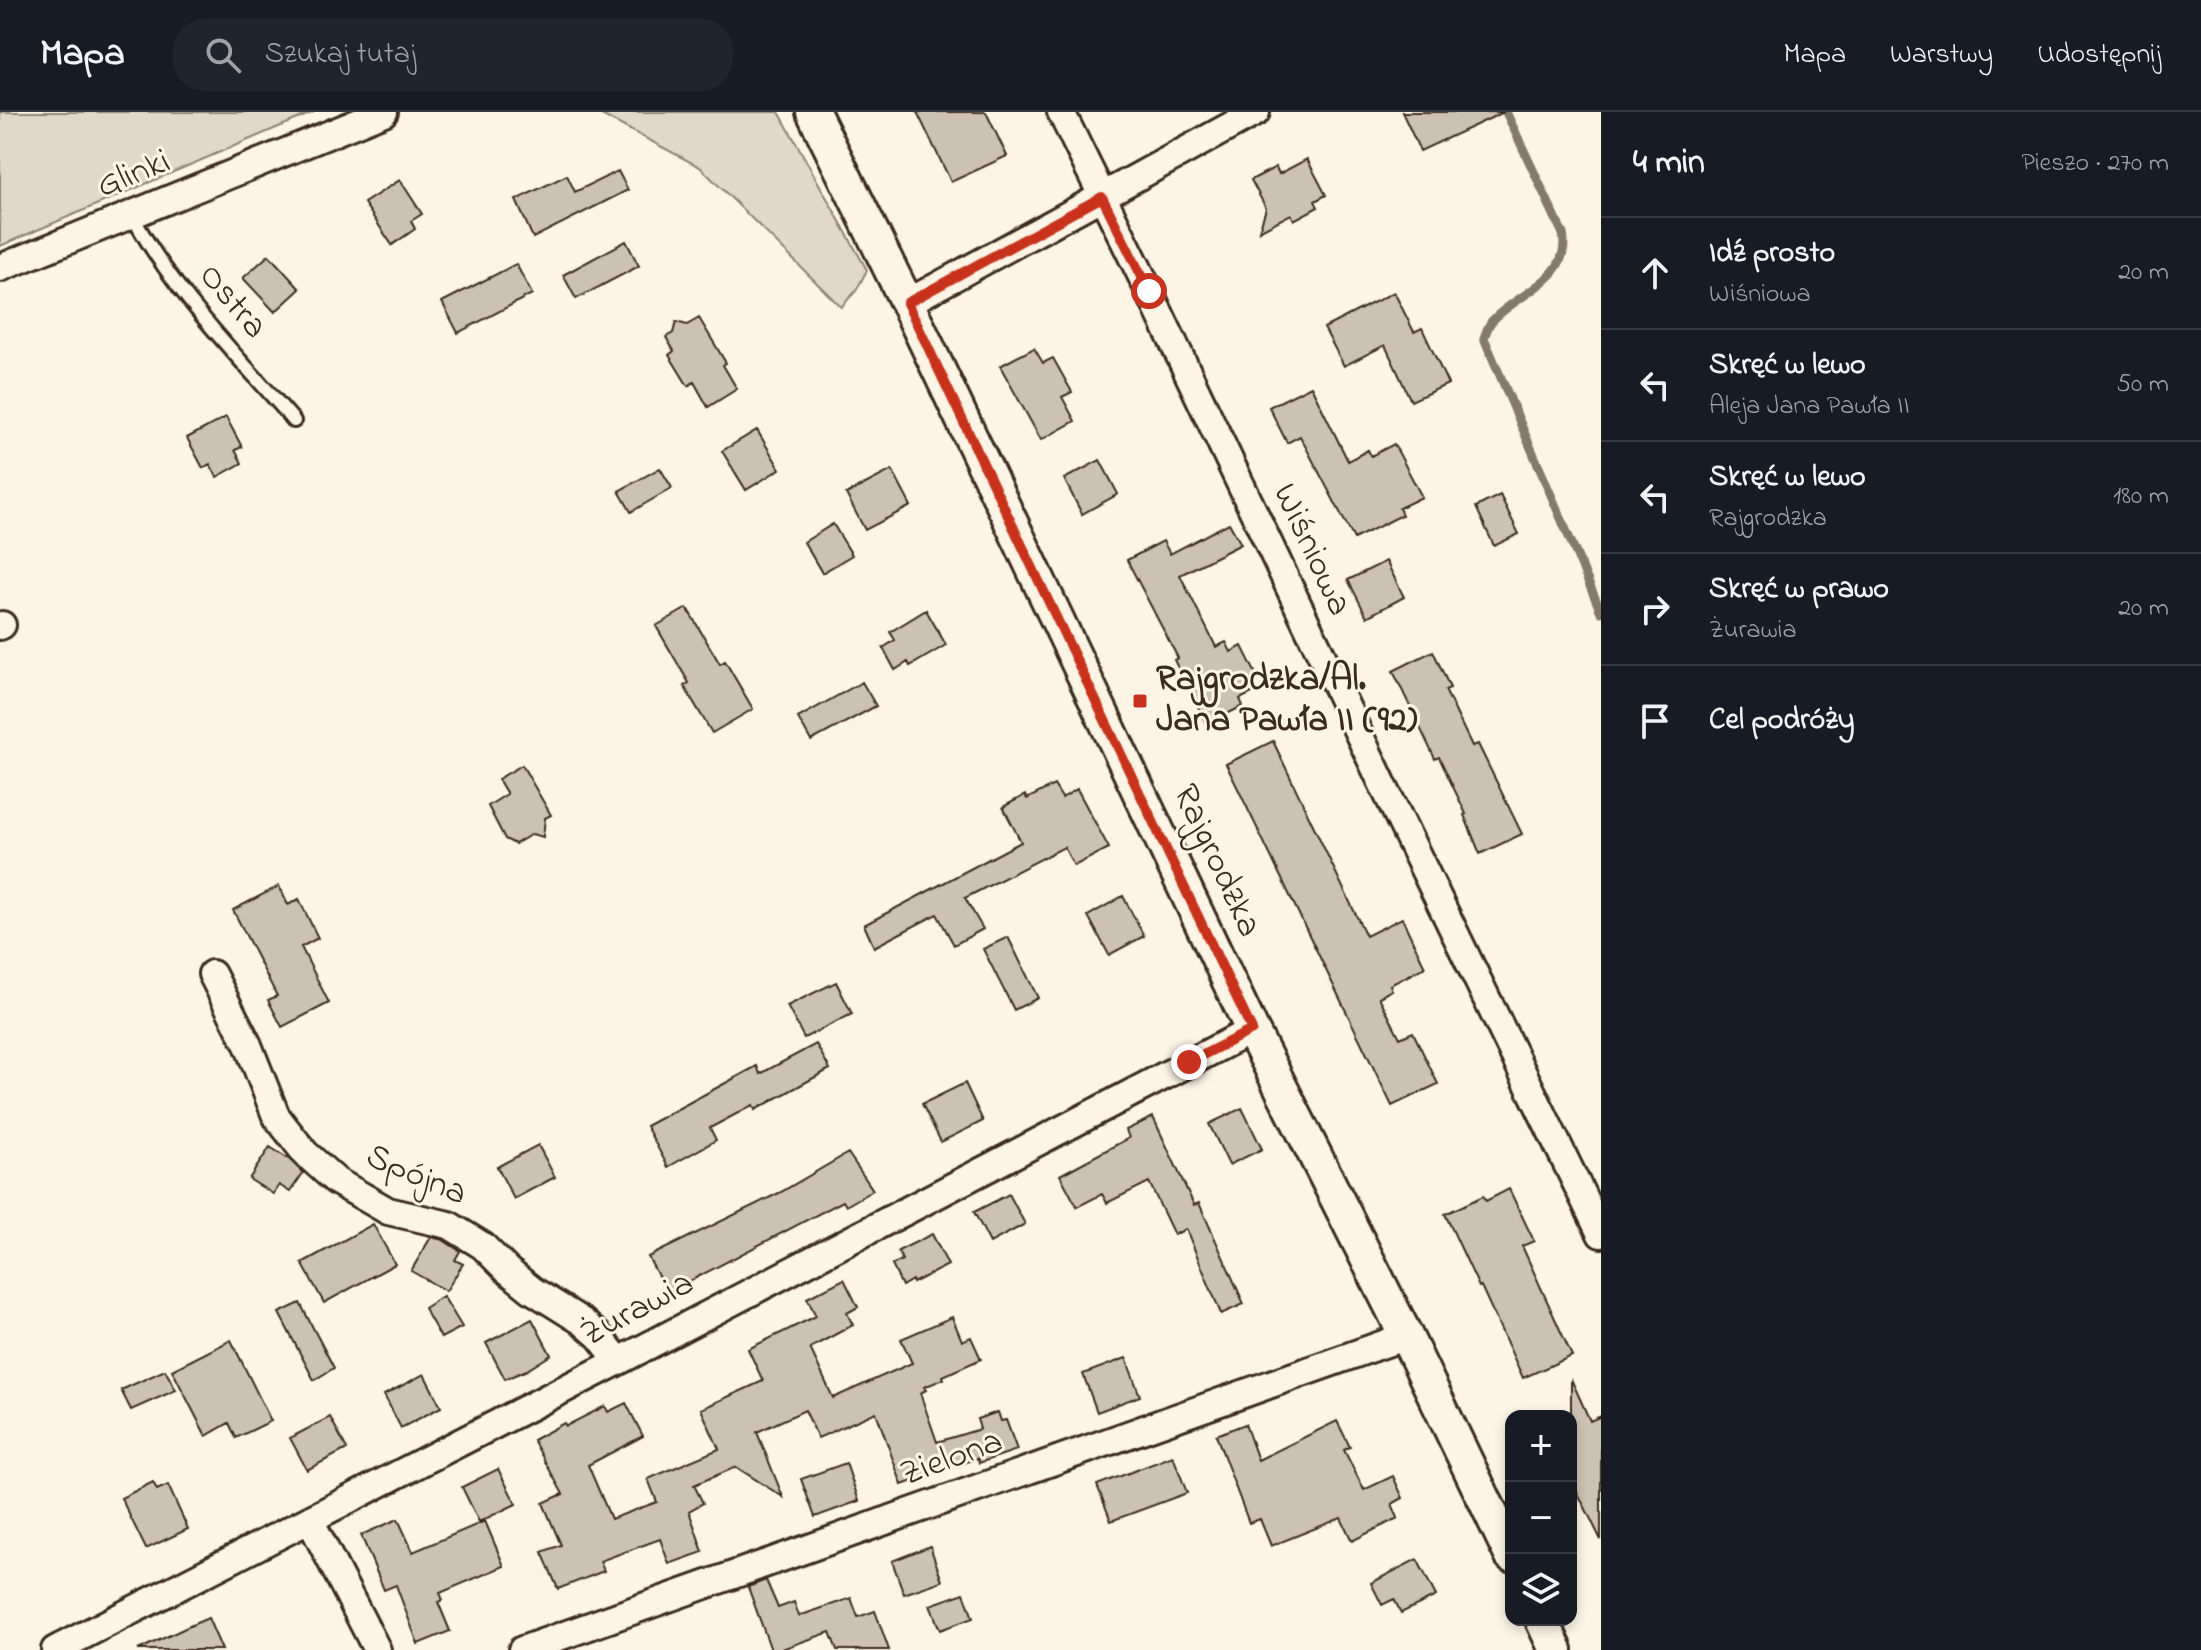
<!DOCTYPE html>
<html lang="pl">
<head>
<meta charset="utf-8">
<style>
	body { margin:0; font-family:"Indie Flower",sans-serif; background:#20242c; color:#f1f3f6 }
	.controls { position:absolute; right:24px; bottom:24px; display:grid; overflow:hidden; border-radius:16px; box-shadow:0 4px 12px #0003 }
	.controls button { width:72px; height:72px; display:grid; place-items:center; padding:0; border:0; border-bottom:2px solid #363941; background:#171b24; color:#f1f3f6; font:40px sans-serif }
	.stop { position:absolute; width:24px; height:24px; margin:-18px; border:6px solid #c8321e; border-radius:50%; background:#fff }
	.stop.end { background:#c8321e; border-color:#fff; box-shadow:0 2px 8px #0008 }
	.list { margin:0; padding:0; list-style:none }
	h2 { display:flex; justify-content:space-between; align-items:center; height:104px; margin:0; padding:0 32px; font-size:34px }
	h2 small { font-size:26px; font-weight:400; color:#9ea1a6 }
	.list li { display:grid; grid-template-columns:52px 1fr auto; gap:24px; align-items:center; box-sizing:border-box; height:112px; padding:0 32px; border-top:2px solid #363941 }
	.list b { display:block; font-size:30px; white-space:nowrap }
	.list p { margin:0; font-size:26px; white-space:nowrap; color:#9ea1a6 }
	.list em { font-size:26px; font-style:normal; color:#9ea1a6 }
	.icon { flex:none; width:44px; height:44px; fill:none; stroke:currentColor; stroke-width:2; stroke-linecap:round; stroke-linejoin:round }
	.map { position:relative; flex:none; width:1601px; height:1538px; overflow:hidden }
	header { display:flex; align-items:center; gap:48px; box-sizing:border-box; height:112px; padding:0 40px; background:#171b24; border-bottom:2px solid #363941 }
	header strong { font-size:38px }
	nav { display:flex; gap:44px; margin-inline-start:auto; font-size:28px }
	.search { width:560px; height:72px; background:#20242c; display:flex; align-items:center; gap:20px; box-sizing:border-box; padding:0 28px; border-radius:32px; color:#9ea1a6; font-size:30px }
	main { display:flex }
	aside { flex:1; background:#171b24 }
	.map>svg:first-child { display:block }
	.green { fill:#e0d8c8; stroke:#8e8173; stroke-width:2 }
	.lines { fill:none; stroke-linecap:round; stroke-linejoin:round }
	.stream { stroke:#85796b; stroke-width:9 }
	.building { fill:#ccc2b3; stroke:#3b2a1e; stroke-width:2 }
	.service-casing { stroke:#3b2a1e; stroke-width:18 }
	.minor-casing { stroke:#3b2a1e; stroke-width:32 }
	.tertiary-casing { stroke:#3b2a1e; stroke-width:38 }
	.service { stroke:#fcf5e5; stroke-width:12 }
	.minor { stroke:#fcf5e5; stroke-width:26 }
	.tertiary { stroke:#fcf5e5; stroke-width:32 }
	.route { stroke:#c8321e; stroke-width:10 }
	.poi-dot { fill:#c8321e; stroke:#fcf5e5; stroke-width:3 }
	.labels { text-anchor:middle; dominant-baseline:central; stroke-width:6; stroke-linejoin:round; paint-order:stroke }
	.street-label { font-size:36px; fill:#3b2a1e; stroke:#fcf5e5 }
	.poi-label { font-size:36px; font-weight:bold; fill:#3b2a1e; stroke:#fcf5e5; text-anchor:start }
</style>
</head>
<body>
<header>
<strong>Mapa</strong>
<div class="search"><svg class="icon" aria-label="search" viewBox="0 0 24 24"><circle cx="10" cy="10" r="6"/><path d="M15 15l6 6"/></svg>Szukaj tutaj</div>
<nav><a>Mapa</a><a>Warstwy</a><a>Udostępnij</a></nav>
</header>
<main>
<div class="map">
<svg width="1601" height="1538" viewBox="0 0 1601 1538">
	<rect width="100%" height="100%" fill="#fcf5e5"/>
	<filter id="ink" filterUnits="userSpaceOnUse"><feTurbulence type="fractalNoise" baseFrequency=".0125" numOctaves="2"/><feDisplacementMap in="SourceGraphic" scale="16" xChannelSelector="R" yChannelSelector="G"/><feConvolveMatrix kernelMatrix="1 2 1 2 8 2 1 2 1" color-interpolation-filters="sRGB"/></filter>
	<g filter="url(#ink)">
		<path class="green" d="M0,0H314L0,134Z
			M596,0H779L867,158L856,179L841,195L700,55Z"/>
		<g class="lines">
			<path class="stream" d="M1506,0L1563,122C1572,167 1517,181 1492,209C1488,213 1486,221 1484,226L1601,500"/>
		</g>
		<path class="building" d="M917,0H986L1007,44L951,70Z
			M1402,0H1504L1420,39Z
			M1307,47L1326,83L1315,89L1318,95L1294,108L1291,102L1259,119L1266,96L1251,68L1276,55L1279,62Z
			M618,59L628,78L533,126L516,88L567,63L575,80Z
			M400,68L422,102L411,109L415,117L392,133L364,91Z
			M626,129L639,154L576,187L563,163Z
			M269,143L300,177L275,200L243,166Z
			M516,152L532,182L458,221L442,190Z
			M1394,180L1414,220L1422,216L1448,272L1411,289L1385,233L1344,254L1324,216Z
			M699,206L726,251L723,253L737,277L708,295L694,270L688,274L669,243L674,239L666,225L673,221L676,210L687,213Z
			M1034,236L1043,251L1053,246L1072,280L1062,285L1075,309L1041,328L1000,254Z
			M1311,274L1348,349L1368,338L1371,344L1394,332L1422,385L1399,396L1402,403L1354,427L1300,324L1287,331L1269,295Z
			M226,305L242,335L235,338L242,351L217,365L210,352L203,356L187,326Z
			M757,318L780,357L746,378L722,339Z
			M1100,348L1118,382L1082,402L1064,367Z
			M660,356L672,376L631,400L619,379Z
			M892,358L911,394L865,418L846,382Z
			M1500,383L1519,422L1494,434L1476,395Z
			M1229,411L1241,432L1180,463L1216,535L1226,530L1231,540L1242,534L1257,564L1246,570L1252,581L1240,587L1243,594L1207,612L1174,548L1178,546L1127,448L1163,429L1170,442Z
			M833,412L852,443L822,461L804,430Z
			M1386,449L1404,485L1367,505L1348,468Z
			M687,496L720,552L725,549L753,597L712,621L684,574L689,571L656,514Z
			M926,498L946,533L910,554L908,550L895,558L883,536L895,528L890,520Z
			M1433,539L1450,576L1445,578L1472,634L1478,632L1522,722L1480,742L1464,703L1466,702L1439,645L1435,647L1393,559Z
			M862,570L876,594L811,629L798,606Z
			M1273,629L1366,824L1402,806L1425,855L1390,873L1392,878L1379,885L1400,926L1413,920L1438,972L1392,994L1226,652Z
			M522,653L551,703L545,706L543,725L532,722L515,732L505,727L488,694L507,682L498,667Z
			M1054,673L1062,686L1077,677L1109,736L1074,754L1064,735L965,786L983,817L954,833L937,802L874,835L864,813L1021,730L1003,695L1025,683L1027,687Z
			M279,774L288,793L299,787L318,826L301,835L329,891L282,915L268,888L277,884L233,798Z
			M1123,784L1144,824L1109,843L1088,804Z
			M1008,825L1038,886L1014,898L983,837Z
			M836,870L852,902L804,926L787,894Z
			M816,932L830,957L755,998L753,993L710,1016L716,1028L668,1055L646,1014L757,954L760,962Z
			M965,971L983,1009L941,1030L922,992Z
			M1242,996L1262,1037L1229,1053L1209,1012Z
			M1153,1005L1194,1093L1199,1091L1244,1192L1221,1202L1186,1117L1174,1123L1149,1070L1107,1091L1102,1082L1077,1095L1060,1063L1129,1026L1126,1018Z
			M538,1033L555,1065L514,1087L497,1055Z
			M270,1035L290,1048L303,1061L290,1080L279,1073L273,1082L249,1067Z
			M848,1041L873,1078L846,1094L843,1089L667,1181L648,1145L781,1080Z
			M1509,1077L1534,1129L1522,1134L1572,1244L1523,1266L1481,1174L1479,1175L1445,1102L1483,1084L1486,1089Z
			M1009,1082L1025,1112L990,1131L974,1100Z
			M373,1112L395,1152L324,1191L302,1151Z
			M932,1122L948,1153L913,1171L912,1168L902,1174L892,1153L902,1148L898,1139Z
			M431,1125L443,1128L460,1139L455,1148L463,1152L446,1179L411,1159Z
			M844,1167L858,1195L847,1201L853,1213L810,1236L833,1286L912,1251L901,1227L952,1205L962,1229L971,1225L981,1247L943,1264L944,1267L924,1275L926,1278L920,1281L937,1330L980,1317L977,1307L998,1300L1001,1309L1006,1308L1017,1338L979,1351L978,1346L902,1373L876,1300L818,1326L805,1298L757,1320L783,1385L736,1355L694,1373L703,1391L689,1399L703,1440L669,1452L660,1427L600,1449L604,1459L558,1477L542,1440L561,1433L543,1391L563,1382L533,1328L564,1311L566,1314L605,1294L608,1300L626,1291L643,1324L588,1353L611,1407L657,1390L648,1367L719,1337L701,1297L763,1269L748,1237L816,1204L807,1186Z
			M443,1184L462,1215L441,1226L424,1196Z
			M300,1191L334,1256L314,1268L279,1201Z
			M532,1207L551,1243L527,1258L505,1267L486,1231Z
			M231,1228L271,1309L236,1326L229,1311L206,1324L172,1258Z
			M1126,1246L1140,1284L1097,1300L1083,1262Z
			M165,1258L176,1278L131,1298L121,1278Z
			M424,1262L441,1295L401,1316L384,1283Z
			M1571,1267L1590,1309L1601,1304V1428L1571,1367Z
			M330,1305L347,1337L307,1358L290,1326Z
			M1337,1309L1350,1335L1344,1338L1364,1378L1393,1364L1403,1386L1392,1392L1398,1406L1352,1429L1341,1406L1271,1434L1260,1407L1249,1411L1216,1323L1245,1312L1258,1348Z
			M1173,1344L1187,1381L1111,1409L1097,1373Z
			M846,1351L859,1389L815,1405L801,1367Z
			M498,1357L516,1392L479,1410L462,1375Z
			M153,1370L157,1378L168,1373L188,1417L146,1437L121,1386Z
			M398,1407L413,1440L485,1409L504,1454L440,1481L443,1488L438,1490L450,1519L418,1532L396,1473L384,1478L361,1423Z
			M930,1434L942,1469L904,1482L892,1449Z
			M1417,1447L1436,1484L1401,1501L1394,1487L1382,1493L1371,1471Z
			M766,1468L778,1496L794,1490L799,1504L851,1486L858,1505L875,1499L889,1538H837L830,1520L779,1538H771L748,1475Z
			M964,1481L973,1506L940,1518L930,1493Z
			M208,1506L222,1538H138L194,1512Z"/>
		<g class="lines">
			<g class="service-casing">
				<path id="service" d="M132,103C173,180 237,243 294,309"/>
			</g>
			<g class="minor-casing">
				<path id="minor" d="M1061,0L1149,179L1385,677L1601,1122
					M0,156L384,0
					M907,191L1256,0
					M0,514L2,513
					M212,862L248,933L276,1004L305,1041L336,1069L388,1099L449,1113L483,1134L507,1158L532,1178L583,1210L599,1224L619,1249
					M310,1408L377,1538
					M55,1538L619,1249L1252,918
					M522,1538L1406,1224"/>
			</g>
			<g class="tertiary-casing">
				<path id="tertiary" d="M813,0L907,191L1252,918L1406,1224L1511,1443
					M1542,1508L1556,1538"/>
			</g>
			<use href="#service" class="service"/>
			<use href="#minor" class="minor"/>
			<use href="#tertiary" class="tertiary"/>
		</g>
	</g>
	<g class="lines" filter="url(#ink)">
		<path class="route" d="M1149,179L1102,85L907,191L1252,918L1189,950"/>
	</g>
	<rect class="poi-dot" x="1132" y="581" width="16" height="16" rx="4"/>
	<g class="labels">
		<g class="street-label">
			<text transform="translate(134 63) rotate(-22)">Glinki</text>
			<text transform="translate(232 190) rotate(50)">Ostra</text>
			<text transform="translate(1311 438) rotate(65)">Wiśniowa</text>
			<text transform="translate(1216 749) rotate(65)">Rajgrodzka</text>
			<text transform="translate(416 1064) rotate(23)">Spójna</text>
			<text transform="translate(638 1198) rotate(-28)">Żurawia</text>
			<text transform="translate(952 1347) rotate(-20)">Zielona</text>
		</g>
		<g class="poi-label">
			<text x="1156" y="568">Rajgrodzka/Al.<tspan x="1156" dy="41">Jana Pawła II (92)</tspan></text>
		</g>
	</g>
</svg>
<div class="controls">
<button>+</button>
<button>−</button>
<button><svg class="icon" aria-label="layers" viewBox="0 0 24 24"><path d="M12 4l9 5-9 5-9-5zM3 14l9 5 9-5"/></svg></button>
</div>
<div class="stop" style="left:1149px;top:179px"></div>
<div class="stop end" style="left:1189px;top:950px"></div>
</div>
<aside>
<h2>4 min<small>Pieszo · 270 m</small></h2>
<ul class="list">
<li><svg class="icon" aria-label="ahead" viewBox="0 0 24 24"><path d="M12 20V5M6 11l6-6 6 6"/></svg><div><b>Idź prosto</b><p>Wiśniowa</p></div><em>20 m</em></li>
<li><svg class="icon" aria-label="left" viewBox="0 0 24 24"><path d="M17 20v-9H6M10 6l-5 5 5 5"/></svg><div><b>Skręć w lewo</b><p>Aleja Jana Pawła II</p></div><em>50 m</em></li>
<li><svg class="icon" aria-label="left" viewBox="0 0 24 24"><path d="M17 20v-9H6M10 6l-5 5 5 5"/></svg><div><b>Skręć w lewo</b><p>Rajgrodzka</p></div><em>180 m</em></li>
<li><svg class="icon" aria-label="right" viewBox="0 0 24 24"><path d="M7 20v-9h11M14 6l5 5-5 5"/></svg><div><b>Skręć w prawo</b><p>Żurawia</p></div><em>20 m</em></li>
<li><svg class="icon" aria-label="arrive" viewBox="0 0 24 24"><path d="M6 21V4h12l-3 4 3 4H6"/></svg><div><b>Cel podróży</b></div></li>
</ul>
</aside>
</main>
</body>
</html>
